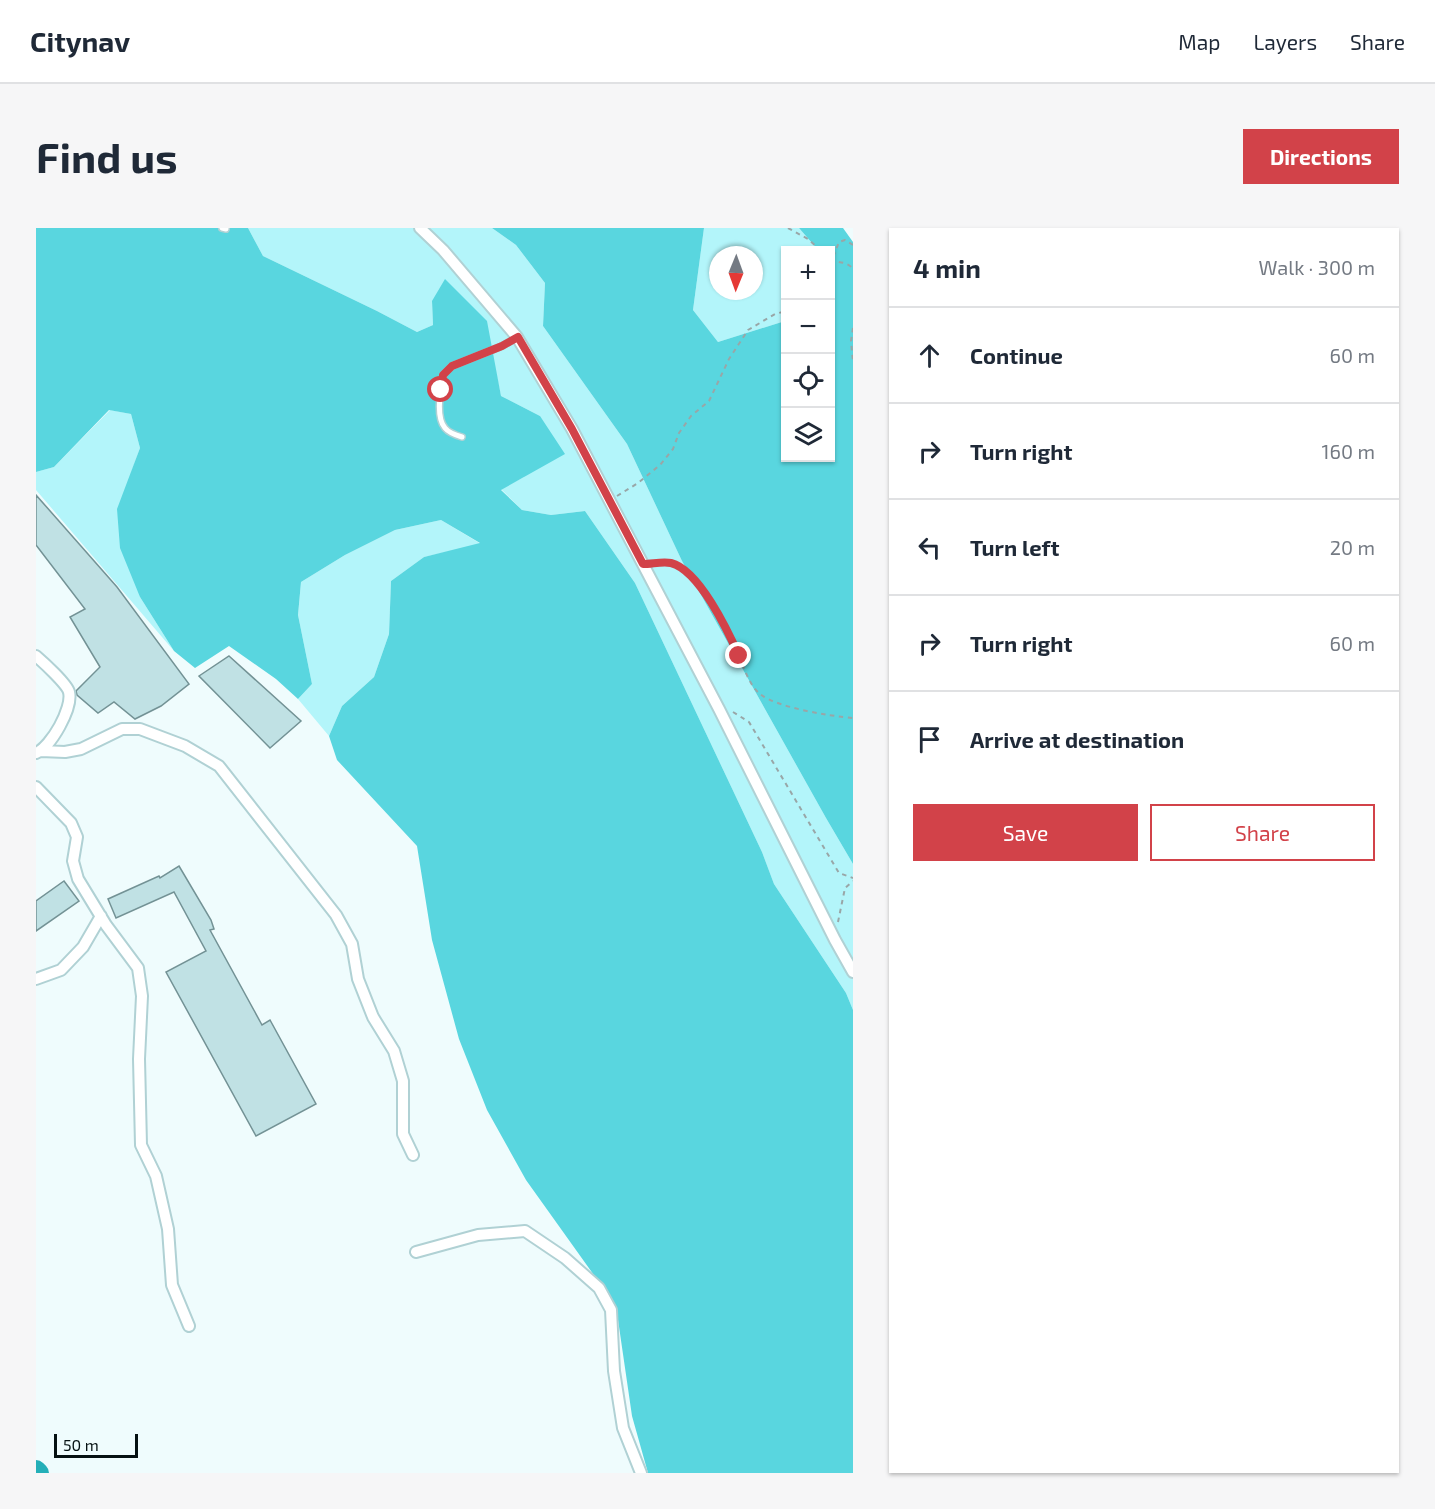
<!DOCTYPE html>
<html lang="en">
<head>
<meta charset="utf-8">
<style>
	body { margin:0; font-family:"Exo 2",sans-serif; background:#f6f6f7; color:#1f2937 }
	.controls { position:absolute; right:18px; top:18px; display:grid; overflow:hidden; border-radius:0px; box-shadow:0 2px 4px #0004 }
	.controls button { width:54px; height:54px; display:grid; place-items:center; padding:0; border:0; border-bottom:2px solid #e0e1e3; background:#fff; color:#1f2937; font:30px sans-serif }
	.compass { position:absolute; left:673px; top:18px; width:54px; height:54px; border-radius:50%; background:#fff; box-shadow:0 2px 4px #0004; rotate:181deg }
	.scale { position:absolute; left:18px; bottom:15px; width:84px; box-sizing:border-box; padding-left:6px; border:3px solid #051112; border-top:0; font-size:16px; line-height:21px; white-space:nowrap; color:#051112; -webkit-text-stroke:4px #effcfd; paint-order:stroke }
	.stop { position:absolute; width:18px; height:18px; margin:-14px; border:4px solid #d24249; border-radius:50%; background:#fff }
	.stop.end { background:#d24249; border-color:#fff; box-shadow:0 2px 6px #0008 }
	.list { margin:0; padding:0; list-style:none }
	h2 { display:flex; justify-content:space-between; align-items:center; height:78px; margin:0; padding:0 24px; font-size:26px }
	h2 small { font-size:20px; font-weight:400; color:#747a83 }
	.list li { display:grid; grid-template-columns:39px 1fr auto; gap:18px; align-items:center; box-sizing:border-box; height:96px; padding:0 24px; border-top:2px solid #e0e1e3 }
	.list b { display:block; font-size:22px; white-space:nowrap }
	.list em { font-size:20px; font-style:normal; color:#747a83 }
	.actions { display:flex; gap:12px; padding:18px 24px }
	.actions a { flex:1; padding:14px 0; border:2px solid #d24249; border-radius:0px; text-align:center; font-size:21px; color:#d24249 }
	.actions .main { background:#d24249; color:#fff }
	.icon { flex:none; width:33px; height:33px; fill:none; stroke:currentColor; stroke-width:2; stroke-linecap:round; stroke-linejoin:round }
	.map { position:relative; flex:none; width:817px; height:1245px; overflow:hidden; border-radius:0px }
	header { display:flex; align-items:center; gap:36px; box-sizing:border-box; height:84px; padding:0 30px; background:#fff; border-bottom:2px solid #e0e1e3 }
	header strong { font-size:28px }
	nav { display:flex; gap:33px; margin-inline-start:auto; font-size:21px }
	.intro { display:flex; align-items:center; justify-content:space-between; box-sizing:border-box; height:144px; padding:0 36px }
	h1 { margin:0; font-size:42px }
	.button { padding:15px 27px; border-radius:0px; background:#d24249; color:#fff; font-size:21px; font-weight:700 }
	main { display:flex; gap:36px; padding:0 36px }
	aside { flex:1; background:#fff; border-radius:0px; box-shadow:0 2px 4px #0004 }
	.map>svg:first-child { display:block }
	.green { fill:#b3f5fa; fill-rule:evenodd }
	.forest { fill:#59d6df }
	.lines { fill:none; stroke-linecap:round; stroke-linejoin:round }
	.river { stroke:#24afb8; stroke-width:20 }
	.building { fill:#c0e1e4; stroke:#739295; stroke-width:1.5 }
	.service-casing { stroke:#b0d1d4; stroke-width:8 }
	.minor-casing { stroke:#b0d1d4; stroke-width:14 }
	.path { stroke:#99a6a7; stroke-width:2; stroke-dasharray:4.5 4.5; stroke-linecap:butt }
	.service { stroke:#fff; stroke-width:5 }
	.minor { stroke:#fff; stroke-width:10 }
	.route { stroke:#d24249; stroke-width:8 }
</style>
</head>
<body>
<header>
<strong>Citynav</strong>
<nav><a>Map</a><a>Layers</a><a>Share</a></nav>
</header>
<div class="intro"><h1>Find us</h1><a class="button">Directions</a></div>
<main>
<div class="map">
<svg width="817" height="1245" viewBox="0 0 817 1245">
	<rect width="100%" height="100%" fill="#effcfd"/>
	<path class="green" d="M212,0H456L480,17L509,55L507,98L591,216L646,333L790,590L817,636V782L810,765L738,656L726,624L599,355L549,283L515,287L486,282L465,261L488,249L504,188L465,168L459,140L396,73L397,97L381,104L341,83L227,28Z
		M668,0H763L782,22H750L749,93L682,114L657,82ZM682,27H718V63H682Z
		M74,182L95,186L104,220L95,245L104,369L138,423L0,262V244L18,239Z
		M405,292L445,316L388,329L355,353L353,406L338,449L306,478L293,508L262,471L276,456L262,387L265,354L309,327L359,302Z"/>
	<path class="forest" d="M0,0H212L227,28L341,83L381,104L397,97L396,73L409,51L451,93L465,168L504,188L529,226L465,262L486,282L515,287L549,283L599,355L726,624L738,656L810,765L817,782V1245H612L596,1188L580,1078L490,952L451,882L423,811L396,712L381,618L301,532L293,508L306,478L338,449L353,406L355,353L388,329L444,315L405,292L359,302L309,327L265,354L262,387L276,456L262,471L240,451L193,418L159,440L138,423L104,369L84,320L81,281L104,220L95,186L73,182L18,239L0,244Z
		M456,0H668L657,82L682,114L749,93L750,230H794V22H782L763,0H807L817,14V636L790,590L646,333L591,216L507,98L509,55L480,17Z"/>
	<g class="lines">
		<path class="river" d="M0,1242L3,1245"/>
	</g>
	<path class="building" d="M0,267L81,359L153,456L125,478L99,491L78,474L62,485L41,467L40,463L64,439L34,389L49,381L0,317Z
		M193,428L265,493L234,520L163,448Z
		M143,638L175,692L178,701L174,702L226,797L234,792L280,876L220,908L130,744L170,723L138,664L80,690L72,671L123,648L124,650Z
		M28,653L43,673L0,703V673Z"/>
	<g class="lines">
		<g class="service-casing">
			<path id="service" d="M186,0L190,1
				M426,209C419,207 413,205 409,200C399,188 405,161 407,147L416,138L466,118L481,109"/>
		</g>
		<g class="minor-casing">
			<path id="minor" d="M384,0L407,22L481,109L536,201L683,481L799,712L817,744
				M0,428C7,434 31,456 33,464C37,480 15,519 0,525
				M5,523L29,524L45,521L86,501H104L149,518L183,538L300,687L316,716L322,751L337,789L358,823L367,853V906L377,927
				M0,559L35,595L41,609L37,633L42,651L70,697L102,740L106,768L103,831L105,917L120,948L132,1001L136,1057L153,1098
				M0,751L25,742L47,719L65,688
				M380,1024L442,1007L489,1003L529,1030L563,1060L575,1082L578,1143L587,1200L605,1245"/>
		</g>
		<path class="path" d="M752,0L772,11L784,22
			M794,32C802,35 811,33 817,41
			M794,37L803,14L809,12L817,17
			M817,100L815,113L817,134
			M581,268L602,255L624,237L637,221L643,205L655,188L673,173L693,131L712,102L739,86L750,83
			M618,336C628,335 636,335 645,339C664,348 693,406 702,426C708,439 713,457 724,466C742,480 794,488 817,490
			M697,484L713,494L803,645L817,650
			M802,694L809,660L817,653"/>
		<use href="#service" class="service"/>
		<use href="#minor" class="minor"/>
	</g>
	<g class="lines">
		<path class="route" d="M405,162L407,147L416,138L466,118L482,109L536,201L607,336C616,336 627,333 635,335C663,342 692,403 703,428"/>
	</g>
</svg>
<div class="controls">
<button>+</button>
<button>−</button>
<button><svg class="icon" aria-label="locate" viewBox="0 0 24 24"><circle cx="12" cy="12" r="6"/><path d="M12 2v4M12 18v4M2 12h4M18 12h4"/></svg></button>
<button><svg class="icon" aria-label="layers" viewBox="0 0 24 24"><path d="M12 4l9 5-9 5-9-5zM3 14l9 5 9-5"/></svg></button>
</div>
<svg class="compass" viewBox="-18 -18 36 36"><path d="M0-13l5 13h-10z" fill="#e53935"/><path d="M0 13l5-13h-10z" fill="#747a83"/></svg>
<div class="scale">50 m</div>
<div class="stop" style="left:405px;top:162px"></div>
<div class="stop end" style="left:703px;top:428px"></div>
</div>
<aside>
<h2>4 min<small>Walk · 300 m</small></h2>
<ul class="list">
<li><svg class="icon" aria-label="ahead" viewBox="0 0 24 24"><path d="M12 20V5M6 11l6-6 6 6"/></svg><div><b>Continue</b></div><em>60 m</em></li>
<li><svg class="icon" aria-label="right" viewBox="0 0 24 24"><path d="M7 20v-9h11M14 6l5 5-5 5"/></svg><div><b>Turn right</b></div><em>160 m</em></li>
<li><svg class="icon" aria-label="left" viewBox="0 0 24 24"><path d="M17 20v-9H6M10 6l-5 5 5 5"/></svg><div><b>Turn left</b></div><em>20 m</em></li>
<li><svg class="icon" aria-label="right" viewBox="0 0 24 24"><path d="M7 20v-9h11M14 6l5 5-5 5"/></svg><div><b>Turn right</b></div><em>60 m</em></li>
<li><svg class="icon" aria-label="arrive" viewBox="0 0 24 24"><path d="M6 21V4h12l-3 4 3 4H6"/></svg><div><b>Arrive at destination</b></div></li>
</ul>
<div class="actions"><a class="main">Save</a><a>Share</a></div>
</aside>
</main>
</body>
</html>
